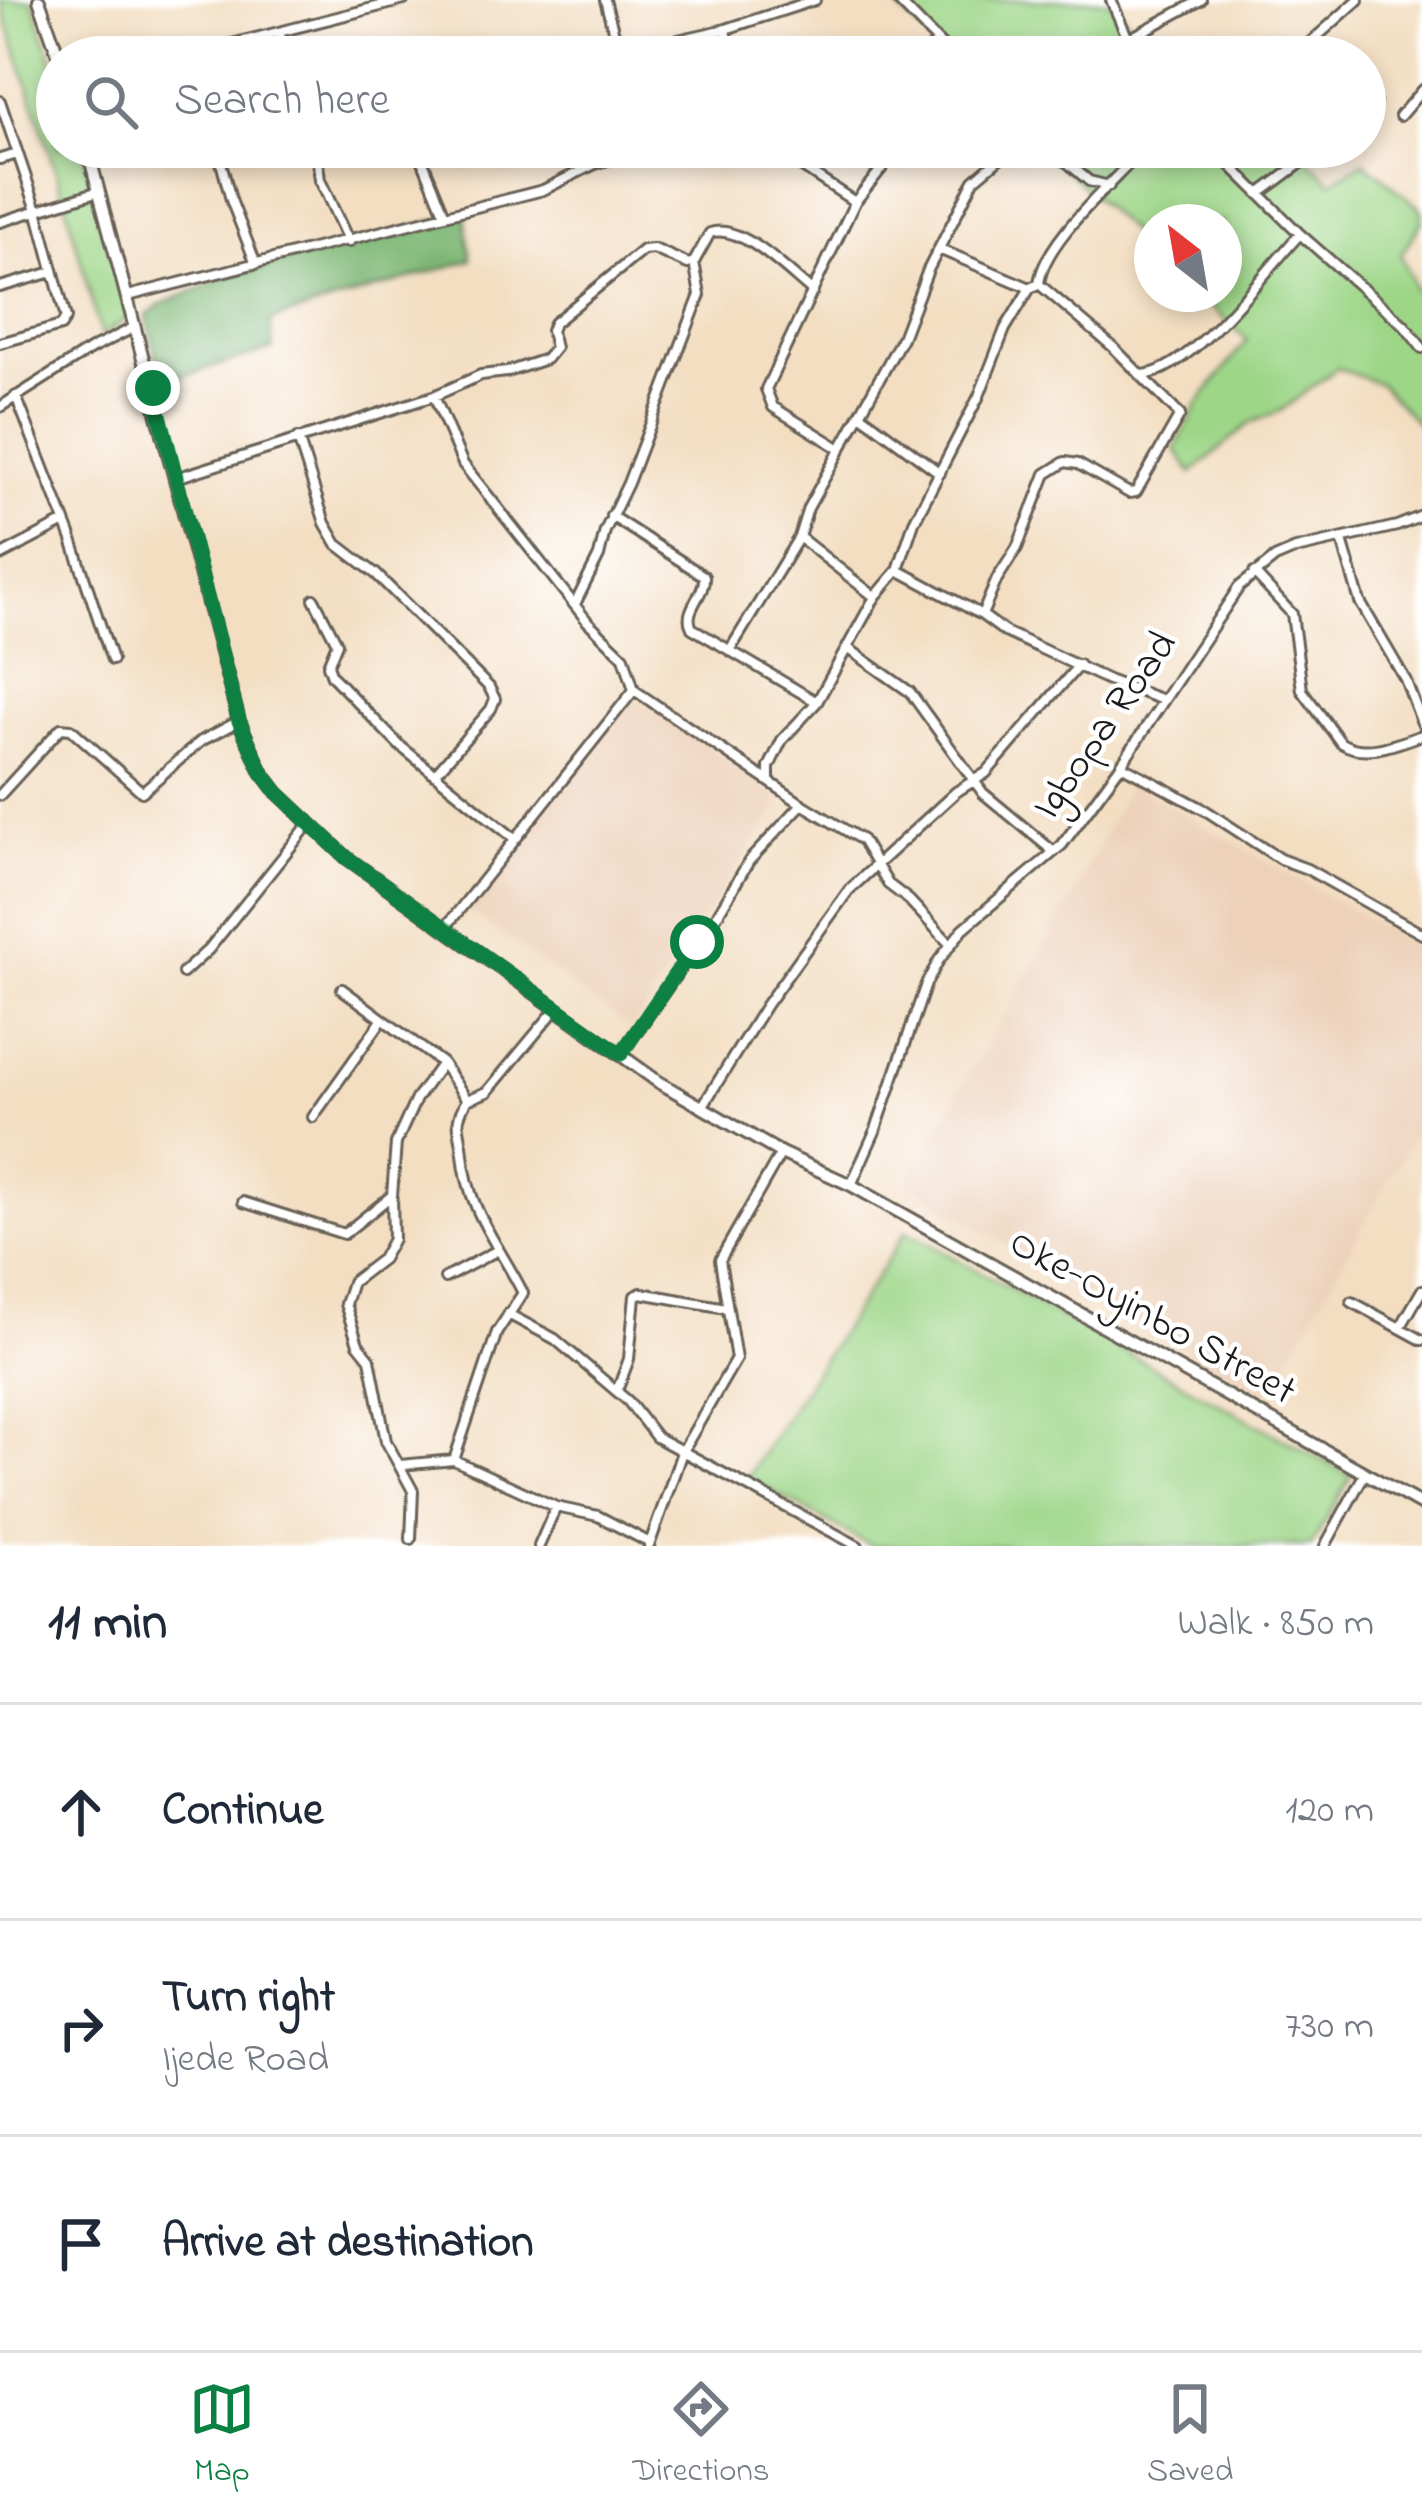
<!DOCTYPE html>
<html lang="en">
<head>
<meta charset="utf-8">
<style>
	body { margin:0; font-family:"Indie Flower",sans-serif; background:#f2f2f3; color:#1f2937 }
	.compass { position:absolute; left:1134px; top:204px; width:108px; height:108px; border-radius:50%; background:#fff; box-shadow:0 6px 18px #0003; rotate:329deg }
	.stop { position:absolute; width:36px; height:36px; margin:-27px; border:9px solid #0b8043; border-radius:50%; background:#fff }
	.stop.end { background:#0b8043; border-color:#fff; box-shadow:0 3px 12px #0008 }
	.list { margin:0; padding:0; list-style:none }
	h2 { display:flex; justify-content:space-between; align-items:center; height:156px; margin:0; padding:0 48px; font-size:51px }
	h2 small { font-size:39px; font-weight:400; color:#747a83 }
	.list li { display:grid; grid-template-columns:78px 1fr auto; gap:36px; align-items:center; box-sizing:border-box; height:216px; padding:0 48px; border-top:3px solid #e0e1e3 }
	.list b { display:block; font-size:45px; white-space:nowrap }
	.list p { margin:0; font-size:39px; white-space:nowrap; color:#747a83 }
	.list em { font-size:39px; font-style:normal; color:#747a83 }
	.icon { flex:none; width:66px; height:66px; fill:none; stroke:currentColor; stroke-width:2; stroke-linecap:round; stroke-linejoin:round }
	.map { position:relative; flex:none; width:1422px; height:1546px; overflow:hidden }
	.search { position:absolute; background:#fff; box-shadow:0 6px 18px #0003; left:36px; right:36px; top:36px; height:132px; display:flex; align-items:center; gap:30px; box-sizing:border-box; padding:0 42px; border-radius:66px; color:#747a83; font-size:45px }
	.sheet { height:804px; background:#fff }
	nav { display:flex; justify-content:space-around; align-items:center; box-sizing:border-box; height:168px; border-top:3px solid #e0e1e3; background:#fff; font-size:33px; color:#747a83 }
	nav a { display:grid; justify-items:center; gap:6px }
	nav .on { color:#0b8043 }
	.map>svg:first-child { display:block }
	.built { fill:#edd1ba }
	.green { fill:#9ed688; stroke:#5d7952; stroke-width:3 }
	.forest { fill:#7eb774; stroke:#4d6a48; stroke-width:3 }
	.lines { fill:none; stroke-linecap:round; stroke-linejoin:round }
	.minor-casing { stroke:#676056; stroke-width:14 }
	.major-casing { stroke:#676056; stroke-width:16 }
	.minor { stroke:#fff; stroke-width:8 }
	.major { stroke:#fff; stroke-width:10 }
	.route { stroke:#0b8043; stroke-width:15 }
	.labels { text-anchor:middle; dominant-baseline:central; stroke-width:9; stroke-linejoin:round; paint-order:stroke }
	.street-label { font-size:42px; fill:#1c1c1c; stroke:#fff }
</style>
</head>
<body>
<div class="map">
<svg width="1422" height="1546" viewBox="0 0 1422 1546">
	<rect width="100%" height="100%" fill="#fff"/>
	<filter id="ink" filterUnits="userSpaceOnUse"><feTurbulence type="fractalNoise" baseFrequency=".00833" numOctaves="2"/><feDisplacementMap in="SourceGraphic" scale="24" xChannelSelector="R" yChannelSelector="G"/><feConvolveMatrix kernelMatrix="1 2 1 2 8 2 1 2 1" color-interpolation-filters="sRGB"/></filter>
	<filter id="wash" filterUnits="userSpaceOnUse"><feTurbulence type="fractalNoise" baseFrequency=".004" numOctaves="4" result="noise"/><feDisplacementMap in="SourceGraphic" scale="48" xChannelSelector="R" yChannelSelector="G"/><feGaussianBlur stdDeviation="2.7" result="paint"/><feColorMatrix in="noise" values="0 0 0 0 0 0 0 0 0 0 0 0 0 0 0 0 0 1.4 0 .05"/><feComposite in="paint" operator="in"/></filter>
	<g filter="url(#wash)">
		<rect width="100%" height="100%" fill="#f3dec2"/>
		<path class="built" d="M632,699H639L701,740L781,801L632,1029L468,910L605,728Z
			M1130,783L1422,950V1121L1267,1397L1063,1281L906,1182L1068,906Z"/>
		<path class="green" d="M0,0H32L57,72V147H81L128,310L127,319L101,336L62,191Z
			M890,0H1108L1131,24L1163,30L1227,57H949Z
			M1042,147H1309L1303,154L1332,182L1364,161L1422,210V221L1401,255L1422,306V428L1380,384L1337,368L1282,410L1250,423L1192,473L1175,449L1197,405L1247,340L1197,294H1224V222H1152V253Z
			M906,1231L1351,1476L1311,1546H871L747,1477Z"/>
		<path class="forest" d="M465,213L471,260L270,321L273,349L162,382L146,316L162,304L235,274Z"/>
	</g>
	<g filter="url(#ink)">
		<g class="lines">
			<g class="minor-casing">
				<path id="minor" d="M605,0L619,52
					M897,0L953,57
					M1111,0L1136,57
					M726,29L731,57
					M279,32L287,57
					M1127,40L1201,0
					M181,57L404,0
					M603,57L726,29L815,0
					M921,57L938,42
					M1294,57L1358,0
					M0,101L37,210L66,318L61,326L0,343
					M1365,111L1375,103
					M1400,116L1422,90
					M217,147L231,200L256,264
					M316,147L320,180L349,242
					M417,147L445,215
					M1049,147L1089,181L1109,186
					M1212,147L1300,234L1404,325L1422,348
					M0,159L18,154
					M799,165L855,202
					M1259,194L1323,147
					M0,222L99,191
					M939,249L1030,288
					M0,287L53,272
					M128,296L543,190L595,164L648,147
					M1143,375C1193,370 1265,271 1300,234
					M16,396L71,537L112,660
					M434,396L463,464L588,622L624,657L634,690L802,804L862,840L888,884L909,900L950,944
					M0,407L91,349L135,327
					M860,414L940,473
					M298,438L325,523L337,544L376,574L489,687L495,699L491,709L436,773
					M839,448L773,407L766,389L855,202L899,147
					M176,478L434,396L481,375L507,372L546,359L555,348L551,331L554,323L643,250L654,249L688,264L694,262
					M611,516L704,576C706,595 682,610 692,628L817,702
					M799,537L875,597
					M1342,540L1360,602L1405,679L1422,723
					M0,556L63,523
					M898,570L982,615L1005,632L1108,680L1163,700
					M1254,573L1292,614L1302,690L1341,743C1366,758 1396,744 1422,735
					M314,599L337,643L328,665L332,676L399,745L515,839
					M575,604L599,556L605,531L628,483L700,295L694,262L710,233C741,222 789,273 813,292
					M982,615L997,579L1017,548L1046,474L1065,462L1078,464L1129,493L1136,492L1180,415L1113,347L1039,284
					M849,649L910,692L983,793L1054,852
					M730,650L799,537L808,508L902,338L928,270L974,180L1013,147
					M1121,765L1205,810L1280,859L1307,869L1422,934
					M769,779V767L782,740L817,702L875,597L898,570L914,522L979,396L1005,329L1030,288L1039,284C1043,241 1116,180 1145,147
					M0,795L61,728L71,729L142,792L201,741L239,721
					M445,928L634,690
					M183,973L209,949L309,824
					M342,989L442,1063L467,1100L487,1092L556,1009
					M621,1054L715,919L749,861L802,804
					M702,1107L766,1005L849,890L956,792L986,773L1079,665
					M313,1117L382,1020
					M851,1185L876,1129L926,984L939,960L963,929L1062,845L1121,765L1239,587L1275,558L1296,549L1397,526L1422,516
					M243,1202L344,1234L390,1197
					M445,1278L498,1250
					M1352,1302L1422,1340
					M508,1314L555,1339L628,1401L656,1437L858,1546
					M1400,1328L1422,1290
					M617,1391L629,1359L635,1296L641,1293L726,1308
					M454,1460L497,1332L523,1293C498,1243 468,1212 463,1154C461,1127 452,1125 467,1100
					M400,1465L454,1460L556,1507L598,1516L650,1543
					M411,1539L413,1491L386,1441L370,1359L358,1344L345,1304L352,1282L382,1259L393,1239L392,1196L396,1143L416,1099L442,1063
					M539,1546L556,1507
					M649,1546L682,1452L736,1359L720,1260L781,1153
					M1325,1546L1365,1473"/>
			</g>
			<g class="major-casing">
				<path id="major" d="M39,0L59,57
					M87,147L239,721L262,772L278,793L347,858L657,1081L781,1153L851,1185L1422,1505"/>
			</g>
			<use href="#minor" class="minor"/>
			<use href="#major" class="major"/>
		</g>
	</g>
	<g class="lines" filter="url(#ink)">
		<path class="route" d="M153,388L239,721L262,772L278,793L347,858L621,1054L697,942"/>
	</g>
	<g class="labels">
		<g class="street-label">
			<text transform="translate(1106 726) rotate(-55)">Igbopa Road</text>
			<text transform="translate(1152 1318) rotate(29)">Oke-Oyinbo Street</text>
		</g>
	</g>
</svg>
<svg class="compass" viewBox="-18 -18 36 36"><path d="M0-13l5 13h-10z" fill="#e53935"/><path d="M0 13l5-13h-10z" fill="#747a83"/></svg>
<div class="stop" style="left:697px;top:942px"></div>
<div class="stop end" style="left:153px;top:388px"></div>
<div class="search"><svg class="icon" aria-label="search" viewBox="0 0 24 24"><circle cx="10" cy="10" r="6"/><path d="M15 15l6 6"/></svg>Search here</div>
</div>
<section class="sheet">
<h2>11 min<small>Walk · 850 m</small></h2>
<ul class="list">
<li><svg class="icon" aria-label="ahead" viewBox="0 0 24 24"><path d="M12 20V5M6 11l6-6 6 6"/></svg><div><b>Continue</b></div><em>120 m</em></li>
<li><svg class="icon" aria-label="right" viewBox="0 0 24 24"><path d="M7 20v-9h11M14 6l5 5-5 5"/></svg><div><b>Turn right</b><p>Ijede Road</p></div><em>730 m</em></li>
<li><svg class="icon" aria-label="arrive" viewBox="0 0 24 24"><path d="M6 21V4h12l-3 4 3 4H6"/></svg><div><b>Arrive at destination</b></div></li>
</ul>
</section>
<nav>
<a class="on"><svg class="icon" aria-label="map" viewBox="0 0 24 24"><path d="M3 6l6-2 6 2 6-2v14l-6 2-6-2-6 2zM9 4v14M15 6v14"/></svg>Map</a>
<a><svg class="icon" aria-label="directions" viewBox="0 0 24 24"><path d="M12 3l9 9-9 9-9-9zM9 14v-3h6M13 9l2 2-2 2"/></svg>Directions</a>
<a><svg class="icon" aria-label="saved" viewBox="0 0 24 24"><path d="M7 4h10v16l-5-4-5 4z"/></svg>Saved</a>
</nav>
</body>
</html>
